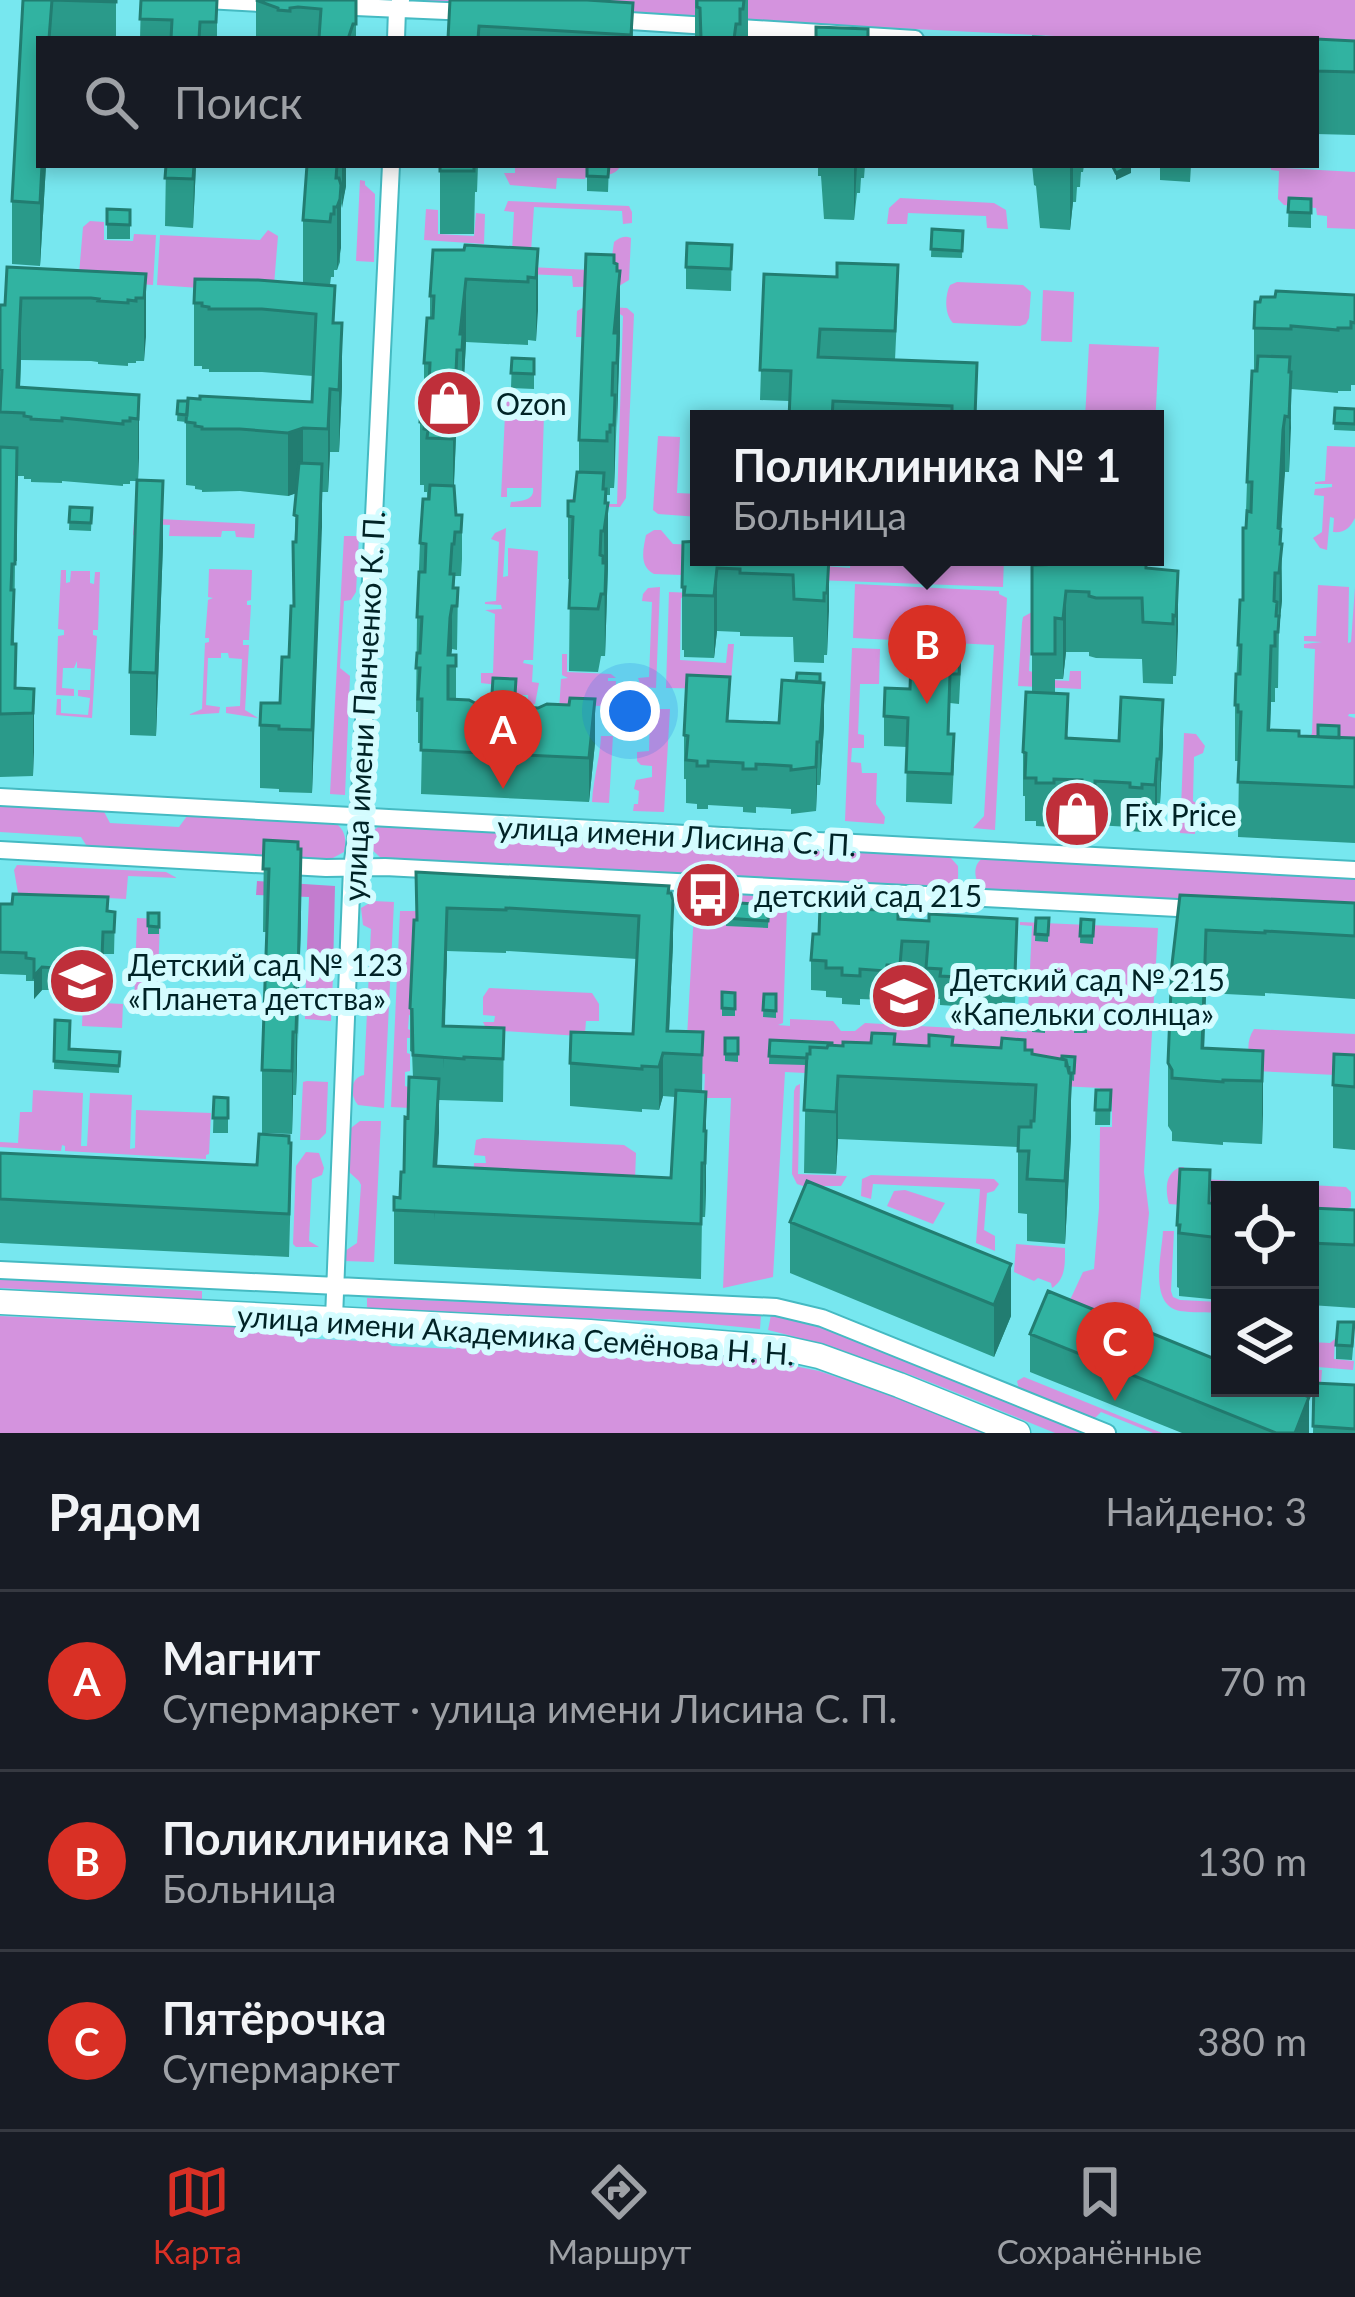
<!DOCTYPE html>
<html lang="ru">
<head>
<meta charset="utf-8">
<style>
	body { margin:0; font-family:Lato,sans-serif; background:#242831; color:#f1f3f6 }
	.controls { position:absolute; right:36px; bottom:36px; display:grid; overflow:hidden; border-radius:0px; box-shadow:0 6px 18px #0003 }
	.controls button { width:108px; height:108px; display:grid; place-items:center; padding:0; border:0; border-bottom:3px solid #363941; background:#171b24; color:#f1f3f6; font:60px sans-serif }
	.you { position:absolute; left:630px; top:711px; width:42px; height:42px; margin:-30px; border:9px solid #fff; border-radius:50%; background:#1a73e8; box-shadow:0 0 0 18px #1a73e833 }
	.badge { display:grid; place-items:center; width:78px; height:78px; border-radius:50%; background:#d93025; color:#fff; font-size:39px; font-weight:700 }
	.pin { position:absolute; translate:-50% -99px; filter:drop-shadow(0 3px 6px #0008) }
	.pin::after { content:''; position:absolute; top:63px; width:42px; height:36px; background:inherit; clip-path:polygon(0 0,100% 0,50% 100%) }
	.popup { position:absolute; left:690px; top:410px; width:474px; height:156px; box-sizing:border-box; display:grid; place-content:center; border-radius:0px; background:#171b24; filter:drop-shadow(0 3px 9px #0005); font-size:39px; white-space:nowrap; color:#9ea1a6 }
	.popup b { font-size:45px; color:#f1f3f6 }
	.popup::after { content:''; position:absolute; left:50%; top:100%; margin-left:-24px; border:24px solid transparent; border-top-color:#171b24 }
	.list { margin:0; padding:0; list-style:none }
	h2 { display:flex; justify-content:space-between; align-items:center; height:156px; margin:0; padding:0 48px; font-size:51px }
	h2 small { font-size:39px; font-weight:400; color:#9ea1a6 }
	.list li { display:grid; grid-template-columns:78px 1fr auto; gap:36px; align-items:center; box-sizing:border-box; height:180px; padding:0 48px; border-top:3px solid #363941 }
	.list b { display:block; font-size:45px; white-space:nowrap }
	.list p { margin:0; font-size:39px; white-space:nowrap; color:#9ea1a6 }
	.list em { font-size:39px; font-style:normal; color:#9ea1a6 }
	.icon { flex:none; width:66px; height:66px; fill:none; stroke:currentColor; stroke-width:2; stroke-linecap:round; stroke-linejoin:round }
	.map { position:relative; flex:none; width:1355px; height:1433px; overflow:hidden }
	.search { position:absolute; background:#171b24; box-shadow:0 6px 18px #0003; left:36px; right:36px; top:36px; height:132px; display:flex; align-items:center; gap:30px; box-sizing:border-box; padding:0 42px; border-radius:0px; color:#9ea1a6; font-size:45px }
	.sheet { height:696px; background:#171b24 }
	nav { display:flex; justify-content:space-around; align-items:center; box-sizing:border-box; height:168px; border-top:3px solid #363941; background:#171b24; font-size:33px; color:#9ea1a6 }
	nav a { display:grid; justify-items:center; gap:6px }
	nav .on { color:#d93025 }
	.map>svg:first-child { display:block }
	.green { fill:#d493de }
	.forest { fill:#c37cce }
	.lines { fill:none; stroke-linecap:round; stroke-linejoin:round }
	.street-casing { stroke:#45bac2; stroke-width:20 }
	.secondary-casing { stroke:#45bac2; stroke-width:27 }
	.street { stroke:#fff; stroke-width:16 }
	.secondary { stroke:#fff; stroke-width:24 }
	.wall { fill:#2a9a8a; fill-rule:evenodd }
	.shaded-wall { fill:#227d71 }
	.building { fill:#31b3a1; stroke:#227d71; stroke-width:3 }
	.labels { text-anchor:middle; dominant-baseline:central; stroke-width:12; stroke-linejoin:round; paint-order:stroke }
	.poi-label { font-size:30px; fill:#002326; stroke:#d4fcff; text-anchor:start }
	.street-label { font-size:30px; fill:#002326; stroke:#d4fcff }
</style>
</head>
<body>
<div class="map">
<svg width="1355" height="1433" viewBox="0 0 1355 1433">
	<rect width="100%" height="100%" fill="#77e7ef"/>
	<path class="green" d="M425,0H1355V51L1316,49V39H1114L435,5Z
		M515,165H621C614,179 599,175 586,175L585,179L557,178L556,189L510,185L504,173H515Z
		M1271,165H1283L1284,168L1355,172V229L1327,228V216L1317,215L1316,208L1284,205L1278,199L1279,171L1271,170Z
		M360,180L365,181V185L375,194L374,262L356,261Z
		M900,198L994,203L1006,210L1008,229L987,228L986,216L908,213L907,224H887L889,208Z
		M508,201L629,206L632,212V223L623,224L622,211L534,207L530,267L610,271L614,242C619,238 624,235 631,238L629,280L619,286L573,287L572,276L499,273L512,252L514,212L504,211Z
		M426,209L438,210V234L474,236L476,213L485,214L484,244L424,240Z
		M90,221L104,222V240L133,241L134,234L156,235L153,285L97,281L79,274L83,227Z
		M268,230L278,236L273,297L257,292L157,285L160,235L260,240Z
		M957,282L1023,285L1031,292L1029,318L1026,324L1020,326L953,323C944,314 945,295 950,285Z
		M1043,290L1074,292L1072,342L1041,341Z
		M586,306L627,308L634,314L626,498L620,507L571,506L570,499H577L578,504H617L623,316L618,313L583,337H576L577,311Z
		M1089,344L1159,347L1155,427V419H1085Z
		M506,394H511L510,417L522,410L531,412L536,419L538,394H553L552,413L544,415L541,507H510L511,502C520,501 535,501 533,488H507V497H501Z
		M658,436L680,437L677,493L699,494V517L658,514L653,510Z
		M1327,446L1355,447V518C1350,528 1345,533 1333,532L1334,518L1330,517L1327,550L1320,548L1313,538L1322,532L1324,496L1314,495L1315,489L1332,487V484H1315V482L1325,481Z
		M141,518L255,524L254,538L236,537L235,531H222L221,537L169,536L170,525L141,524L139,536L133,535L134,522Z
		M506,528L503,577L508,576V548L538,551L533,660H524L523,663L533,665L532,682L539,683L535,704L528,706V695H516L515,687L481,683V673H493L495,614L485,610L502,609L501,605L485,604V602L496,601L499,542L491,539L495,533Z
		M654,530H661L673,544L699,545V557L850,568L851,557H905L906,562L941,564L942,557H1004L1003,587L654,574C639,566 643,550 646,535Z
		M344,536H359L356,592L351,600L344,601L340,668L350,676L345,795L330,794Z
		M209,569L252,570L251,600L247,601V605H251L249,640H243V645H249L245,710L258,718L226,713V707L240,706L242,659L229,658L228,653H221V658H208L206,705L220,707L219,713L188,715L202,709L205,643L209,642V638H205L208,600L213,598L208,597Z
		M61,570H66V583L70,582L71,571H90V583L94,584L95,572H100L98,630H93V635L97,636L92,718L56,715L57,699H61V713L88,715L90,698L78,696V690H90L91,669L77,668V661L74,668H63L62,688L74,689V696L56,695L58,636L64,635V630L58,629Z
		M855,584L999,591V594L1007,598L995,830L973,828L984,816L994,645L853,638Z
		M1318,585L1349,587L1348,643L1351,642L1355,587V714H1349L1348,716L1355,718V755L1309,740L1312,733L1315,649L1304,648V644L1322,642L1304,641V636H1316Z
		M660,587L656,688L641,687L638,678L649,677L652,602L642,601L643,594L648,588Z
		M669,592L744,595L681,598L680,660L726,663L728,644H734L731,681H721V685H730L727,689L666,688Z
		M1032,612L1029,671L1033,672V679L1069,681L1070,671H1081V689L1018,686L1022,623L1023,617Z
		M852,648L880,649L879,684H860L858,734L864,735V748H852L851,762L861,763L862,773H877L876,804L885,817L884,824L845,821Z
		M562,654H567V672L611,674L616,678H608V681H616L614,716L603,717L602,706L569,705L568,715L559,711L561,679L568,678L562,675Z
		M650,709H670L664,812L633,811L634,804H638L639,791L634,789L636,780L652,777V766L641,765L637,761V752L649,751Z
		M1184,733L1196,734L1205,746L1203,753L1194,757L1193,801L1203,807L1202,820H1196L1195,834L1180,833Z
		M601,736H613L609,803L592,802C593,779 600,759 601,736Z
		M0,803L102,808L110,823L179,827L190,812L334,822C345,829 347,839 344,852L329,860L88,848L81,837L0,832Z
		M381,825L949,856L958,866C958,877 960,884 949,890L381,858L370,848C370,836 371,831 381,825Z
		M984,857L1355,876V909L984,890C974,882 971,865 984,857Z
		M17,865L166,872L177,878L128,876L126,899L18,893L14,870Z
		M730,894L785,896L792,904L937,910L944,903L956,904L959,913L730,903Z
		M373,901L394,902L384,1108L358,1105C349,1094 350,1078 364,1075L371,929L363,925L361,908Z
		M721,907L787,910L783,1023L778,1025L790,1026V1019L833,1021L841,1031H855L865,1023L1027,1032L1032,926L1020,925V922L1158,928L1144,1172L1149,1213L1137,1331L1070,1300L1083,1272L1094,1269L1099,1208L1100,1127H1112V1102L1100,1101V1088L785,1072L773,1277L723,1288L731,1098H704L705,1074L685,1073L694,912Z
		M400,911H421L415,961H412L413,983L410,984V997L413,998L412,1015H409L408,1029L412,1031L411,1038H407V1053L410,1054V1071L405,1072V1086L408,1087L410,1108L391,1107Z
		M137,918L160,919L157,1005L134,1004Z
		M306,976L333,977L331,1021L305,1019Z
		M489,988L592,993L599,1004V1021H586L585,1033L594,1037L487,1030L483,1022H494L495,1016L483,1015V997Z
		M83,1002L123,1004L122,1028L82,1026Z
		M1254,1029L1355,1034V1076L1255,1071C1248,1058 1245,1042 1254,1029Z
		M307,1081L328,1082L326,1133L319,1140H300L303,1082Z
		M800,1084L798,1174L847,1176L841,1186H803L797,1184L792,1174L794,1091L796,1086Z
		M33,1090L83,1093L81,1146H87L90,1093L132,1095L130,1149L135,1148L136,1110L211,1113L209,1154L206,1155V1159L65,1151V1146L62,1145L61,1151L0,1147V1142L18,1143L20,1112H32Z
		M360,1121H381L374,1262L344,1261L345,1251L357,1243L361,1185L359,1181L349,1172L351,1128Z
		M483,1138L624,1145L636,1153L635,1179L473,1186L474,1163H486L485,1156L474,1155L476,1140Z
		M306,1152L319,1153L324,1168L322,1175L312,1179L309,1241L319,1247H296L293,1244L296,1166Z
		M1181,1167H1184V1178L1346,1187L1351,1192V1207L1314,1220L1313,1191L1184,1184L1183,1198L1220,1200V1208L1169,1204C1165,1190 1165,1172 1181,1167Z
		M871,1175L994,1179L999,1184L994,1191L987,1193L984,1230L995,1236V1251L976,1243L980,1189L873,1184L871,1199L861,1196L862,1179Z
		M905,1190L945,1203L933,1224L887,1206L894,1191Z
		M1163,1231H1174L1171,1291L1173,1297L1180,1300L1220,1302V1313C1207,1312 1193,1313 1180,1311C1148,1305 1162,1254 1163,1231Z
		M1016,1244L1065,1248C1065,1263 1066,1279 1052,1288L1051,1283L1038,1278L1034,1281L1014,1272Z
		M0,1279L202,1291V1300L0,1288Z
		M367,1298L712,1311L761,1315L760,1329L700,1323L367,1309Z
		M771,1315L852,1336L1081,1433H1055C960,1394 867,1354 768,1330Z
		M0,1316L293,1330L294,1338L387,1342L392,1346L456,1349L457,1339L754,1358L819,1371L896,1397L986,1433H0Z
		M1335,1339L1334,1359L1354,1361L1353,1370L1318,1367V1370H1322L1320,1398L1295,1388H1310V1342L1330,1343Z
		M1024,1377L1162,1433H1153L1101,1412L1095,1418H1090L1019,1390L1017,1381Z"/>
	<path class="forest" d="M257,881L335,886L333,972L306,971L309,897L256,895Z"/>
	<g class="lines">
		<g class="street-casing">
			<path id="street" d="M206,0L277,4
				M333,6L469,12
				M614,20L915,39
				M396,39L397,9L401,0
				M0,797L1355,870
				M0,850L326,868L385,867L1197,909
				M0,1270L776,1307L822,1318L1107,1433
				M334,1318L352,868L359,817L367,661L391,165"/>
		</g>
		<g class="secondary-casing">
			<path id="secondary" d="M0,1302L590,1332L783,1348L819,1356L899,1385L1018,1433"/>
		</g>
		<use href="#street" class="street"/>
		<use href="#secondary" class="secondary"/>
	</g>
	<path class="wall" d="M23,0H116V38L39,39L46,165L40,266L12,264V201Z
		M141,0H217V39H140Z
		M256,0H356V39H256Z
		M450,0L633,3V39H448Z
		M695,0H748V39H695Z
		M1316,39L1355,41V135L1316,134Z
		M166,165H196L193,228L165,226Z
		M307,165H346V186L341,208L340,262L337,270H334V277H331L330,285L303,283V220Z
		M440,165H478L477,192H475L474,234H440Z
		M587,165H609L608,192L587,191Z
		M818,165H865L864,178H861L860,193H857L854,220L824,219L821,176H818Z
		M1032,165H1084L1083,172H1081L1080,187H1077L1076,202H1073L1070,230L1040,228L1036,186L1034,185Z
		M1158,165H1191L1190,182L1160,180V168H1158Z
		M1289,198L1311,199V228L1288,227Z
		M107,209L130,210V239H107Z
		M932,229L963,231L962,258L931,257Z
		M732,245L731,291L686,289V267Z
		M538,249L536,341L528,340V345L466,342L462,413H457L454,486L456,515H462V559L461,576H455L454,588H458L457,650L452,649L451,655H456V699L477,704L492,705L493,678L516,679L515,706L595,743L589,802L421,794L422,743H418V712H416L417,617L420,543L427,499V492H424V485H420V422L424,393V363L430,318V296Z
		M7,267L146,274L144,361H136V363H128V366L98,364V362L91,361L21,360L20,387L139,395L138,480L163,544L156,736L130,735V672L137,481H130V484H123V486L62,481V483L31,482V479H24V476H17V561H15L14,644L16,688L34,689L33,776L0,777V305H5Z
		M764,274L898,295L895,360L977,363L976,419H789L790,401L760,400Z
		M258,280L335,323L342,386L339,452H330L328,492H322L312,793L279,792V789L260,788V725L280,703L289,657L293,606L296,493L288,496L240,491L202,492V490L195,489V486L186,485V422L177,421L178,401L312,402L313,376L262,372H209V369H202V366H194V303Z
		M1355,295V385H1351V391H1338V393L1291,389L1289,472H1285L1283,486L1281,532L1282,600L1279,629L1278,688H1275V702H1271L1270,730L1299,736L1355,738V843L1238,837L1239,768L1238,761H1235V705L1238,645L1243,600L1247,482L1254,371V328Z
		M620,334L614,488H610V495H607L608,565L605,656H601L598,672L569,671L570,579H568V516L574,501L579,472V440Z
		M512,358L534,359V389L511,388Z
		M1335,408L1355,409V431L1334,430Z
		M70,507L92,508L91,531L69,530Z
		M699,541L829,557L827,655H824V663L794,662L793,637L740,636V632L717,631L714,658L684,657V650H682V587Z
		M1032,565L1146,568L1178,571L1176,676H1173V684L1143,683L1142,659L1096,658L1089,656V652H1066L1063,679H1055V694L1068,738L1163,743L1160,803H1157L1155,828L1142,827V832L1130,831V827L1095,825V830L1082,829V824L1054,822V827L1036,826V821H1025V796H1023V752L1032,692Z
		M961,665L959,704L950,703L949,734L954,764L952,804L906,802L907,747L884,746V716L910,689Z
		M730,721L824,726L820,785H817L816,811L791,814V809L756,807V813L743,812V807L708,805V809H697V804L686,803V779H684V735Z
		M264,840L301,912L296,1095H293L292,1134L262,1133V1070L267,932H263Z
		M416,872L669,886L673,943L669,1031L703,1032L702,1091L706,1092V1185L705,1217H702L701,1279L394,1264V1197L400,1198L404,1172L413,1078L412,1052L410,1051V1008L416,920ZM447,951L506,953V951L637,959L633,1034L570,1063V1106L642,1112V1109L659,1110L663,1096L675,1097L671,1178L437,1166L439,1100L503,1102L504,1028L445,1026Z
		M1180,895L1355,903V999L1265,993V996L1206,993L1204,1048L1263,1051L1262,1144L1223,1142V1145L1172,1141V1132L1168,1126V1063Z
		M726,902L769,905L768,928L726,926Z
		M0,904L115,912L114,954H103L102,980H87L86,984L56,983L55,990H42L34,999V981H26V975L0,974Z
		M159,913V934H148V926Z
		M1036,918H1049L1048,942L1035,941Z
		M898,919L1017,948L1015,1003L1002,1002L1001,1009L970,1007L969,1013H956V1006L940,1005V999L926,998V972L902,970L900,995L887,994L886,1000L860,999V1005L842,1004V998L826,997V991L811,990V960L819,934Z
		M1081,919L1094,920L1093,944L1080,943Z
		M146,957H157V978H145Z
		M722,992L735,993V1016H722Z
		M764,994H776V1018L763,1017Z
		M1033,1008L1046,1009L1045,1033L1032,1032Z
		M1075,1009H1088L1087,1033H1074Z
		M55,1020L69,1049L120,1052L119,1073L54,1069Z
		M725,1038H738V1062L725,1061Z
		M770,1040L832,1045H953L1025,1050L1032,1054L1062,1059L1075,1057L1074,1081L1071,1080V1136L1065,1244L1027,1241V1214L1018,1213V1147L838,1139L836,1174L804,1173L806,1065L769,1064Z
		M1355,1055V1150L1333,1148V1085Z
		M1096,1090H1111L1110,1125H1095Z
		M214,1097L228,1098V1133H213Z
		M0,1153L291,1186L289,1257L0,1243Z
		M807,1181L1011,1316L994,1357L790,1273V1222Z
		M1210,1203L1220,1204V1300L1179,1296V1288L1177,1287V1225Z
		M1310,1208L1355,1210V1308L1310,1305Z
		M1030,1334L1309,1433H1182L1030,1372Z
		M1354,1337L1352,1360L1336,1359V1345Z
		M1314,1383L1355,1385V1433H1313Z"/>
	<path class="shaded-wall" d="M42,165H46L40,266V203Z
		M194,165H196L193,228Z
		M337,165L338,207L341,185V248L337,270Z
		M342,165H346V186L342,208Z
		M854,165H857L854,220Z
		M1070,165H1073V202L1070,230Z
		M1131,165V173L1116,180V173Z
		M538,249V311L536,341V278Z
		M620,271V334L617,426V363L614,333Z
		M146,274V337L144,361V298Z
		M466,279V342L462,413V350L460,334Z
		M21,298V360L19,413L17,387Z
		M342,323V386L339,452V390Z
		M457,350V413L453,502V439Z
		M1290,357L1291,428L1289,472V425V428Z
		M330,389V452L328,492V429Z
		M139,395V458L138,481V419Z
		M615,395V458L614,488V425Z
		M1285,416V472L1281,532L1282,600L1279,629L1280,545L1278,528Z
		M303,428V491L288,496V433Z
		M322,464V527L312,793V730Z
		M163,481V544L156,736V673Z
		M608,503V565L605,656L604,531Z
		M829,557V611L827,655V593Z
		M717,568V631L714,658V596Z
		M1178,571V631L1176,676V616Z
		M1066,591V652L1063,679V619Z
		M452,606V649L450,666H448Z
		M1271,646V702L1268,785V730Z
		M824,683V726L820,785V742Z
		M34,689V752L33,776V713Z
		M595,699V743L589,802V758Z
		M1163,700V743L1160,803V759Z
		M817,742V785L816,811V767Z
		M1157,759V803L1155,828V785Z
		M301,849V912L298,1040V977Z
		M673,900V943L668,1054L667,1031Z
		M447,908V951L443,1069V1026Z
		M1206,930V993L1203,1080L1202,1048Z
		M42,967V990L34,999V976Z
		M297,1001V1064L296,1095V1032Z
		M293,1032V1095L292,1134V1071Z
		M1263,1051V1114L1262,1144V1081Z
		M663,1053V1096L659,1110V1067Z
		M1071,1074V1136L1065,1244V1181Z
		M838,1076V1139L836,1174V1112Z
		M439,1079V1133L434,1220V1166Z
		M706,1092V1185L705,1217L704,1131Z
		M1011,1264V1316L994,1357V1305Z
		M1309,1397V1433H1295Z"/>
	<path class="building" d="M23,0H116V2L52,0L49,39H39V165H42L40,203L12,201Z
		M141,0H217L216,22H200L199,39H171L172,20L140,19Z
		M256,0H356V24H353L348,39H314L319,38L321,9L298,7L290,8V11L278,10V8Z
		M450,0H587L633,3L631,35L479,26L478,39H448Z
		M697,0H744L743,9H740V24H736L734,39L701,38L700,8L697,7Z
		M816,27L868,29V39H816Z
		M1033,37L1084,39H1032Z
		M1316,39L1355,41V72L1316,71Z
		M166,165H194L193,179L165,178Z
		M307,165H337L336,178H339L341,185L340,199L337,207H334V214H331L330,222L303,220Z
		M440,165H474V171H440Z
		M587,165H609L608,177L587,176Z
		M1112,165H1131L1116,173Z
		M1289,198L1311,199V213L1288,212Z
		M107,209L130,210V225L107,224Z
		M932,229L963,231L962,251L931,249Z
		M687,243L732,245L731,269L686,267Z
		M465,245L538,249L536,278L528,277V282L466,279L460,334H463L462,350H457L453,439L427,438L428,430L424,429L425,423L420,422L422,393H425V386H429L430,363H424L427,318H433L434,296H430L433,250H464Z
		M586,254L614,255V263L617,264V271H620L614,333H618L617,363H613L612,395H615L614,425H610V432H607V441L579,440Z
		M837,263L898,265L895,331L820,329L818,357L977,363L975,416L952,415V406L833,401L832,419H789L791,371L760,370L764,274L837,277Z
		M7,267L146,274L144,298H136V301L128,300V303L98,301L99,299L91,298H21L17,387L139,395L138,419L130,418V421H123V424L62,418V421L31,419V417L24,416V413L0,412L2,370L0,369V305H5Z
		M195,279L258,280L335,286L333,323H342L339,390L330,389L328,429L303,428L288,433L240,429H202V427L195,426V423L186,422L188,398L200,399V396L312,402L316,314L262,309H209V307L202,306V303H194Z
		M1276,291L1355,295V323L1351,322V328H1338V330L1291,326V329L1254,328L1255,302H1260L1261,297H1275Z
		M1258,356L1290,357L1289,372H1291L1289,417L1285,416L1283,430L1278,528L1281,529L1280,544H1282L1279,573H1275L1274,601L1277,602L1276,616H1279L1278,632H1275V646H1271L1268,730L1299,731V736L1355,738V787L1238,782L1241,712H1238V705H1235L1236,674H1240L1241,645H1238L1240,600H1243V528H1246L1247,511L1251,512L1252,482H1247L1252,371H1257Z
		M512,358L534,359V374L511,373Z
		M178,401H188L187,415L177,414Z
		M1335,408L1355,409V424L1334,423Z
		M0,447L17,448L15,564H12L11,590H14L12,644H16L15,688L34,689L33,713L0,714Z
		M299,463L322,464L312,730L279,729V726L260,725L261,703H280L282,657H289L291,606H294L293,542H296L297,516L294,515Z
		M577,472L604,473L603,489H606L605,503H608L604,531H601L600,555L603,556V563H606L605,594H601L598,609L569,608L573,517L568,516V501H574Z
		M137,480L163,481L156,673L130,672Z
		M430,485L454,486L456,515H462L461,532H455L454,544H452L450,574H454L453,588H458L457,606H452L450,618L448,655H456V666H448V699L469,700L477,704L538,708L547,704L569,705L570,698L595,699L589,758L421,750L422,699H418L420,668H416L417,653H420L422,617H417L419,572H425L426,544L420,543L423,499H429Z
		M70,507L92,508L91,523L69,522Z
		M699,541V557H829L827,593H824V601L794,599L793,575L740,573V569L717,568L714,596L684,595L685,587H682L683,542Z
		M1065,560L1146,563V568L1178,571L1176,616L1173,615V624L1143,622L1142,598H1096L1089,596V592L1066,591L1063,619L1055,618V654H1032V565L1065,564Z
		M912,633L961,635L959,674H950L948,734H954L952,774L906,772L908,718L884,716L885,688L910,689Z
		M797,673L820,674V682L796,681Z
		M687,675L730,677L727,721L779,723L782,680L824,683L820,742H817L816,767L791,770V766L756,764V769H743V763L708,761V766H697V761L686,760L688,736L684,735Z
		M493,678L516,679L515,695L492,694Z
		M1026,692L1068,694L1066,738L1119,741L1121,697L1163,700L1160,759H1157L1155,785L1142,784V788L1130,787V783L1095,781V786H1082V780L1054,779V783H1036V778H1025L1026,753L1023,752Z
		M1318,725L1339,726V738L1318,737Z
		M264,840L298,842V849H301L298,977H295V1001H297L296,1032H293L292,1071L262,1070L269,869H263Z
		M416,872L669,886L668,893H671L673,900L667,1031L703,1032L702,1055L663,1053L659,1067L642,1066V1069L570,1063L571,1032L633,1034L639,916L506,908V910L447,908L443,1026L504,1028L503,1059L464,1057V1059L413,1055L412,1009L410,1008L414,920H417Z
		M13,894L108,897L107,911L115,912L114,932H103L102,958H87L86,962L56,961L55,968L42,967L34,976V959L26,958V953L0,952V904H12Z
		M1180,895L1355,903V936L1265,931V933L1206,930L1202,1048L1263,1051L1262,1081L1223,1080V1082L1172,1078V1070L1168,1063L1172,964Z
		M726,902L769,905L768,921L726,918Z
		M820,907L898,911V919L929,921V914L1017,919L1015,973H1002L1001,979L970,977L969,984L956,983L957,977L940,976L941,969L926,968L928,942L902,941L900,965H887L886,971L860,969V976L842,975V968H826V961L811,960L813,934H819Z
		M148,913H159V927L148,926Z
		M1036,918H1049L1048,935L1035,934Z
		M1081,919L1094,920L1093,936H1080Z
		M146,957H157V971L145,970Z
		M722,992L735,993V1009L722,1008Z
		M764,994H776V1011L763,1010Z
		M1033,1008L1046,1009L1045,1025L1032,1024Z
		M1075,1009H1088L1087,1026L1074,1025Z
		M55,1020L70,1021L69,1049L120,1052L119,1066L54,1061Z
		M872,1033L895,1034L894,1044L929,1046V1035L953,1037L952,1045L1001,1048L1002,1038L1025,1040V1050H1032V1054L1066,1060V1066L1069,1067V1073L1071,1074L1065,1181L1027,1179L1029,1151H1018L1019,1127H1031V1121H1034L1036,1085L838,1076L836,1112L804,1110L807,1054H810V1047L827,1048L828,1045L843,1046V1042L871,1043Z
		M725,1038H738V1054H725Z
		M770,1040L832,1043V1045H828L827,1048L810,1047V1054H807V1058L769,1056Z
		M1334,1054L1355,1055V1087L1333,1085Z
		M1062,1056L1075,1057L1074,1073H1069L1066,1060L1062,1059Z
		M409,1077L439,1079L434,1166L671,1178L676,1090L706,1092L704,1131H706L705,1163H702L701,1224L394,1210V1197L400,1198L401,1172H404L405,1117L408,1118Z
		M1096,1090H1111L1110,1110H1095Z
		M214,1097L228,1098V1118H213Z
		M259,1134L289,1136V1143H291L289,1214L0,1199V1153L257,1165Z
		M1180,1169L1210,1170L1209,1203L1220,1204V1238L1179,1233L1180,1225H1177Z
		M807,1181L1011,1264L994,1305L790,1222Z
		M1310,1208L1355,1210V1245L1310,1243Z
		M1048,1291L1220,1361V1388H1288L1309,1397L1295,1433H1276L1030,1334Z
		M1338,1322H1354L1352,1346L1336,1345Z
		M1314,1383L1355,1385V1429L1313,1426Z"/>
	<defs>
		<g id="shop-disc" transform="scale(3.45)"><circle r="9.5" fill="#bf2f3a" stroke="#d4fcff"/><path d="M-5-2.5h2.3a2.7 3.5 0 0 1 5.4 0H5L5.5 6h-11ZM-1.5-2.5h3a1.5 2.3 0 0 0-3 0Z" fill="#fff"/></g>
		<g id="bus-disc" transform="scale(3.45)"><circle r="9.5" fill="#bf2f3a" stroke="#d4fcff"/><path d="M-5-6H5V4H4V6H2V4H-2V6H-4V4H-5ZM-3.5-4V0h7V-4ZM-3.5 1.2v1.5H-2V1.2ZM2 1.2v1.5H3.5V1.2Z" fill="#fff"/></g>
		<g id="school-disc" transform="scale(3.45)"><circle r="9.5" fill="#bf2f3a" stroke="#d4fcff"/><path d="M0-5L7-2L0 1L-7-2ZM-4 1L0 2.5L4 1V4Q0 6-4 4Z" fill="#fff"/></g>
	</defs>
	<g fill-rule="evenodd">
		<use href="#shop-disc" x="449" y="403"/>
		<use href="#shop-disc" x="1077" y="814"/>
		<use href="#bus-disc" x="708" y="895"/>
		<use href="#school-disc" x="82" y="981"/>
		<use href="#school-disc" x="904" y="996"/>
	</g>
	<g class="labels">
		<g class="poi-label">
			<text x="496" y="403">Ozon</text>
			<text x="1124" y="814">Fix Price</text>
			<text x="754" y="895">детский сад 215</text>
			<text x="128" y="964">Детский сад № 123<tspan x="128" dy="34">«Планета детства»</tspan></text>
			<text x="950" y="979">Детский сад № 215<tspan x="950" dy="34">«Капельки солнца»</tspan></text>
		</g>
		<g class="street-label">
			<text transform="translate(363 706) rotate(-87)">улица имени Панченко К. П.</text>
			<text transform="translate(677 835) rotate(3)">улица имени Лисина С. П.</text>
			<text transform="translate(516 1334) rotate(4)">улица имени Академика Семёнова Н. Н.</text>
		</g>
	</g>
</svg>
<div class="controls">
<button><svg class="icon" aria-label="locate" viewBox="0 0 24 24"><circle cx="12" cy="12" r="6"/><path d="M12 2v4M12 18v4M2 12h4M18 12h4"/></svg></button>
<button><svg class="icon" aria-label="layers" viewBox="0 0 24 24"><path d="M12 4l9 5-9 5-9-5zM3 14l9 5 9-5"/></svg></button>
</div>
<div class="you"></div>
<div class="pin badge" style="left:503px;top:789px">A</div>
<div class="pin badge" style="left:927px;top:704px">B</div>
<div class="popup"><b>Поликлиника № 1</b>Больница</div>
<div class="pin badge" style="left:1115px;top:1401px">C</div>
<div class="search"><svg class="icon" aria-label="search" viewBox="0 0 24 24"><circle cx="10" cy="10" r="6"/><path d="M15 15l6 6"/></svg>Поиск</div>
</div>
<section class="sheet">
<h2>Рядом<small>Найдено: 3</small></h2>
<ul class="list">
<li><span class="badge">A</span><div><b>Магнит</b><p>Супермаркет · улица имени Лисина С. П.</p></div><em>70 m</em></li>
<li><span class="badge">B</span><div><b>Поликлиника № 1</b><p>Больница</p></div><em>130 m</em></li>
<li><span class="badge">C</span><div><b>Пятёрочка</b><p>Супермаркет</p></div><em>380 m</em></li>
</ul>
</section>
<nav>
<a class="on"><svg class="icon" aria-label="map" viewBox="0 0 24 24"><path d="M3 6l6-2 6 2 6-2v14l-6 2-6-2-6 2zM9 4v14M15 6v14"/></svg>Карта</a>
<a><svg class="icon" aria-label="directions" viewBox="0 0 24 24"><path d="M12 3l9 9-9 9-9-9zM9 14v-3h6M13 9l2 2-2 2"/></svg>Маршрут</a>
<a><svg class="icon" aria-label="saved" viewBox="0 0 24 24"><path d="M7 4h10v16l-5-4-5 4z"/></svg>Сохранённые</a>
</nav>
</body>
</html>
